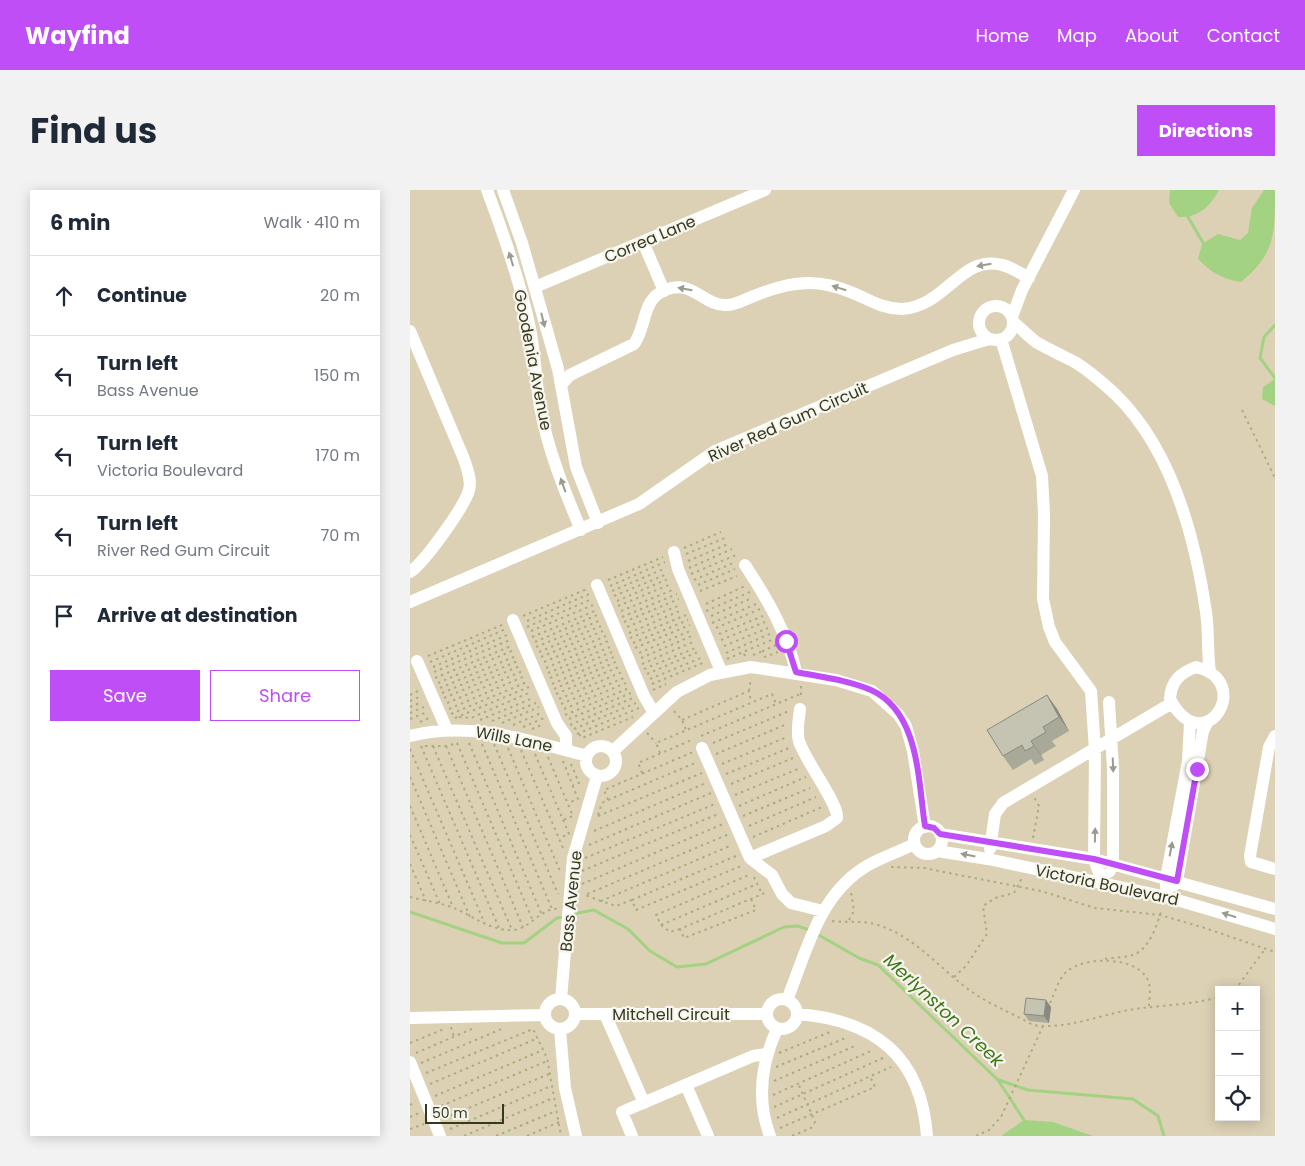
<!DOCTYPE html>
<html lang="en">
<head>
<meta charset="utf-8">
<style>
	body { margin:0; font-family:Poppins,sans-serif; background:#f2f2f3; color:#1f2937 }
	.controls { position:absolute; right:15px; bottom:15px; display:grid; overflow:hidden; border-radius:0px; box-shadow:0 2px 12px #0003 }
	.controls button { width:45px; height:45px; display:grid; place-items:center; padding:0; border:0; border-bottom:1px solid #e0e1e3; background:#fff; color:#1f2937; font:25px sans-serif }
	.scale { position:absolute; left:15px; bottom:12px; width:79px; box-sizing:border-box; padding-left:5px; border:2px solid #353a1f; border-top:0; font-size:14px; line-height:18px; white-space:nowrap; color:#353a1f; -webkit-text-stroke:4px #f7f6ee; paint-order:stroke }
	.stop { position:absolute; width:15px; height:15px; margin:-11px; border:4px solid #c04ef7; border-radius:50%; background:#fff }
	.stop.end { background:#c04ef7; border-color:#fff; box-shadow:0 1px 5px #0008 }
	.list { margin:0; padding:0; list-style:none }
	h2 { display:flex; justify-content:space-between; align-items:center; height:65px; margin:0; padding:0 20px; font-size:21px }
	h2 small { font-size:16px; font-weight:400; color:#747a83 }
	.list li { display:grid; grid-template-columns:32px 1fr auto; gap:15px; align-items:center; box-sizing:border-box; height:80px; padding:0 20px; border-top:1px solid #e0e1e3 }
	.list b { display:block; font-size:19px; white-space:nowrap }
	.list p { margin:0; font-size:16px; white-space:nowrap; color:#747a83 }
	.list em { font-size:16px; font-style:normal; color:#747a83 }
	.actions { display:flex; gap:10px; padding:15px 20px }
	.actions a { flex:1; padding:11px 0; border:1px solid #c04ef7; border-radius:0px; text-align:center; font-size:18px; color:#c04ef7 }
	.actions .main { background:#c04ef7; color:#fff }
	.icon { flex:none; width:28px; height:28px; fill:none; stroke:currentColor; stroke-width:2; stroke-linecap:round; stroke-linejoin:round }
	.map { position:relative; flex:none; width:865px; height:946px; overflow:hidden; border-radius:0px }
	header { display:flex; align-items:center; gap:30px; box-sizing:border-box; height:70px; padding:0 25px; background:#c04ef7; color:#fff }
	header strong { font-size:24px }
	nav { display:flex; gap:28px; margin-inline-start:auto; font-size:18px }
	.intro { display:flex; align-items:center; justify-content:space-between; box-sizing:border-box; height:120px; padding:0 30px }
	h1 { margin:0; font-size:35px }
	.button { padding:12px 22px; border-radius:0px; background:#c04ef7; color:#fff; font-size:18px; font-weight:700 }
	main { display:flex; gap:30px; padding:0 30px }
	aside { flex:1; background:#fff; border-radius:0px; box-shadow:0 2px 12px #0003 }
	.map>svg:first-child { display:block }
	.green { fill:#dcd1b5; fill-rule:evenodd }
	.water { fill:#a3d282 }
	.lines { fill:none; stroke-linecap:round; stroke-linejoin:round }
	.stream { stroke:#a3d282; stroke-width:3 }
	.path { stroke:#a9af7c; stroke-width:2; stroke-dasharray:2.5 4; stroke-linecap:butt }
	.minor { stroke:#fff; stroke-width:12 }
	.wall { fill:#a9a99a }
	.shaded-wall { fill:#8a897d }
	.building { fill:#c5c4b3; stroke:#8a897d }
	.oneway { fill:#9a9c8f }
	.route { stroke:#c04ef7; stroke-width:6 }
	.labels { text-anchor:middle; dominant-baseline:central; stroke-width:4.5; stroke-linejoin:round; paint-order:stroke }
	.street-label { font-size:16px; fill:#353a1f; stroke:#f7f6ee }
	.water-label { font-size:18px; font-style:italic; fill:#3e7717; stroke:#f7f6ee }
</style>
</head>
<body>
<header>
<strong>Wayfind</strong>
<nav><a>Home</a><a>Map</a><a>About</a><a>Contact</a></nav>
</header>
<div class="intro"><h1>Find us</h1><a class="button">Directions</a></div>
<main>
<aside>
<h2>6 min<small>Walk · 410 m</small></h2>
<ul class="list">
<li><svg class="icon" aria-label="ahead" viewBox="0 0 24 24"><path d="M12 20V5M6 11l6-6 6 6"/></svg><div><b>Continue</b></div><em>20 m</em></li>
<li><svg class="icon" aria-label="left" viewBox="0 0 24 24"><path d="M17 20v-9H6M10 6l-5 5 5 5"/></svg><div><b>Turn left</b><p>Bass Avenue</p></div><em>150 m</em></li>
<li><svg class="icon" aria-label="left" viewBox="0 0 24 24"><path d="M17 20v-9H6M10 6l-5 5 5 5"/></svg><div><b>Turn left</b><p>Victoria Boulevard</p></div><em>170 m</em></li>
<li><svg class="icon" aria-label="left" viewBox="0 0 24 24"><path d="M17 20v-9H6M10 6l-5 5 5 5"/></svg><div><b>Turn left</b><p>River Red Gum Circuit</p></div><em>70 m</em></li>
<li><svg class="icon" aria-label="arrive" viewBox="0 0 24 24"><path d="M6 21V4h12l-3 4 3 4H6"/></svg><div><b>Arrive at destination</b></div></li>
</ul>
<div class="actions"><a class="main">Save</a><a>Share</a></div>
</aside>
<div class="map">
<svg width="865" height="946" viewBox="0 0 865 946">
	<rect width="100%" height="100%" fill="#eaeadd"/>
	<path class="green" d="M0,0H865V946H0ZM809,800H846V927H809Z"/>
	<path class="water" d="M760,0H809C800,17 788,28 768,27L759,13Z
		M854,0H865C865,45 865,64 831,92C812,89 802,83 788,69L792,54L808,44L830,50L838,43L842,18Z
		M865,189V216L852,209L853,197Z
		M614,930L643,932L683,946H591Z"/>
	<g class="lines">
		<path class="stream" d="M779,25L778,27L795,56
			M865,135L854,147L850,168L865,188
			M0,722L92,753H114L147,728L154,727
			M162,724L184,720L218,739L240,761L267,777L296,774L374,737L387,736L400,740
			M405,743L449,768L468,775L588,890L614,930
			M589,890L618,900L723,909L748,926L754,946"/>
		<path class="path" d="M832,220L865,288
			M274,358L311,342
			M276,364L315,348
			M278,371L318,354
			M279,378L322,359
			M281,384L326,365
			M198,390L253,367
			M284,390L323,373
			M288,395L325,379
			M200,396L255,372
			M202,401L256,378
			M290,401L327,386
			M204,406L257,384
			M207,411L260,388
			M296,414L335,396
			M208,416L261,394
			M211,421L265,399
			M296,421L340,402
			M113,426L177,399
			M301,426L342,408
			M212,427L267,404
			M117,431L179,404
			M214,432L269,409
			M302,433L346,414
			M117,437L182,409
			M217,437L270,415
			M306,438L350,419
			M121,441L183,415
			M219,443L272,420
			M309,444L353,426
			M122,447L187,420
			M220,448L276,425
			M311,450L355,432
			M125,452L187,425
			M223,453L278,430
			M366,455L353,461L355,467L368,462
			M314,456L358,438
			M126,457L191,430
			M225,458L280,435
			M129,462L191,436
			M229,463L282,440
			M316,463L362,443
			M343,465L353,461
			M18,466L92,435
			M335,466L333,462L364,449
			M131,467L193,441
			M231,468L284,445
			M317,469L333,462
			M20,472L96,439
			M134,472L196,446
			M232,474L285,451
			M23,477L97,445
			M136,478L198,451
			M234,479L288,457
			M24,482L100,450
			M138,483L200,457
			M237,484L290,461
			M25,488L101,456
			M140,488L202,462
			M240,489L293,467
			M28,493L104,460
			M142,494L204,467
			M242,494L295,472
			M391,496V508
			M30,498L106,466
			M144,499L208,471
			M243,500L256,494
			M339,501L341,488
			M32,503L108,471
			M146,504L211,476
			M0,505L8,501
			M34,508L110,476
			M149,509L212,482
			M0,511L9,507
			M37,513L113,481
			M151,514L214,488
			M0,517L12,512
			M39,519L115,486
			M154,519L216,493
			M264,521L272,530L276,540
			M0,523L14,517
			M41,524L117,492
			M155,525L219,498
			M49,527L61,528L121,502
			M45,528L119,497
			M0,529L17,522
			M159,529L221,503
			M70,530L123,508
			M272,530L339,501L341,512
			M82,531L126,513
			M10,532L19,528
			M92,533L129,517
			M103,535L131,523
			M160,535L223,508
			M113,537L134,528
			M122,539L134,534
			M164,539L226,513
			M237,543L246,553
			M167,544L229,518
			M169,544L172,548L223,527
			M291,546L390,504
			M47,553L123,731
			M59,553L132,725
			M303,553L379,521
			M72,554L142,719
			M84,554L148,704
			M11,556L89,738
			M15,556H36L48,553
			M23,556L102,740
			M36,556L113,737
			M98,558L150,681
			M0,559L75,734
			M111,560L153,658
			M250,563L246,553L362,504L366,514
			M125,564L159,644L149,648
			M306,564L377,534
			M138,567L163,626L153,630
			M153,571L168,609L158,613
			M161,574L169,593L163,595
			M312,574L377,547
			M232,583L228,573L284,549
			M316,584L379,558
			M0,587L60,727
			M321,594L383,568
			M325,605L390,578
			M198,610L285,573
			M0,616L43,717
			M329,616L396,587
			M188,625L192,613L198,610L194,600L283,562
			M188,626L292,583
			M333,626L400,598
			M339,636L406,607
			M184,641L296,593
			M0,645L30,714
			M343,647L412,617
			M623,648L629,616L624,607
			M179,655L301,603
			M326,666L222,710L226,720L331,676
			M175,668L305,614
			M0,674L16,711
			M481,677L514,678L631,701L685,718L750,725L795,738L865,762
			M172,681L308,624
			M344,687L352,704
			M172,694L313,634
			M0,707C12,710 26,712 38,716C61,723 77,741 103,740C120,739 132,717 148,719
			M341,709L346,720L274,748L270,739L357,702
			M222,710L206,716L191,711L322,655
			M191,711L175,705L319,644
			M439,730L444,721L441,702
			M422,731C438,733 453,730 468,735C506,747 531,780 562,802C581,815 602,823 623,835C658,840 691,824 725,819C752,815 782,815 809,807
			M251,735L347,694
			M270,739L260,742L251,735L246,725L341,684
			M695,769C703,767 715,768 723,765C740,759 747,734 752,719
			M544,787L556,776L577,744L573,716L585,708L604,703L612,688
			M825,800L855,759
			M640,813C645,803 648,790 656,782C675,765 731,766 739,793C741,800 739,810 739,817
			M41,837L44,847
			M0,853L34,839
			M6,863L64,838
			M369,863L420,842
			M11,873L94,838
			M366,877L438,847
			M16,883L123,839L137,868L151,946
			M364,891L447,855
			M20,894L128,848
			M363,905L463,860
			M25,906L133,860
			M0,915L6,912
			M31,916L137,871
			M364,917L473,868
			M0,927L9,923
			M35,928L139,884
			M367,928L481,877
			M370,938L465,897L460,886
			M0,939L14,934
			M40,939L141,896
			M54,946L143,908
			M86,946L146,921
			M117,946L149,932
			M382,946L401,938L405,932L388,893
			M566,946L579,940L591,927L634,834"/>
		<path class="minor" d="M77,0C94,45 110,91 120,138C125,164 126,191 130,217C138,260 154,300 171,340
			M93,0L112,53L148,179L166,277L188,333
			M233,52L254,101
			M125,97L355,0
			M569 133a17 17 0 1 1 34 0a17 17 0 1 1-34 0Z
			M602,127L612,100L664,0
			M603,132C611,138 618,146 626,152C638,159 651,165 663,171C677,179 693,193 705,204C762,259 785,346 796,422C799,442 797,462 800,482
			M0,141L54,269C57,279 62,290 59,300C55,316 14,373 0,382
			M591,149L632,286L634,324L633,409L639,437L645,452L681,501L685,560L684,669L692,692
			M151,195L160,185L224,154C237,137 231,110 255,100C282,89 293,115 315,115C325,116 335,109 344,106C361,99 379,93 399,93C414,93 429,97 443,103C460,110 473,119 492,119C537,116 551,64 592,75C602,77 611,84 619,88
			M264,362L268,379L311,481
			M335,375C356,407 378,444 386,482
			M187,395L234,506L244,523
			M0,412L229,314L305,261L543,160L579,149
			M103,430L147,533L156,546V560
			M7,471L37,540
			M786,477C846,491 794,573 760,509C761,491 770,483 786,477Z
			M0,546C61,531 118,550 177,566
			M865,546L859,557L840,666L841,672L865,679
			M176 571a15 15 0 1 1 30 0a15 15 0 1 1-30 0Z
			M292,558L340,668L362,685L372,704L381,713L413,721
			M203,561L267,502L300,485L341,477L426,490L462,501L488,524L496,536L503,561L515,637
			M504 650a14 14 0 1 1 28 0a14 14 0 1 1-28 0Z
			M530,644L684,669L865,719
			M580,659L585,624L593,613L762,513
			M527,661L578,669L757,707L865,739
			M340,668L416,636L427,628C429,614 395,571 389,551C386,541 389,529 390,519
			M699,682L703,675V578L699,512
			M763,696L767,691L793,541L798,531
			M756,697V688L778,571L780,532
			M357 824a15 15 0 1 1 30 0a15 15 0 1 1-30 0Z
			M135 824a15 15 0 1 1 30 0a15 15 0 1 1-30 0Z
			M151,809L163,668L187,586
			M377,810C396,763 408,708 452,679C468,668 487,663 504,654
			M166,824H356
			M195,824L234,913
			M387,824C465,830 511,866 517,946
			M0,828L135,825
			M150,840L155,898L166,946
			M0,872L30,946
			M276,895L298,946
			M222,946L212,922L343,866L356,864
			M360,946C346,909 351,874 367,839"/>
	</g>
	<path class="wall" d="M637,505L647,519L659,541L642,551L646,556L631,565L634,570L625,575L621,569L603,580L593,566Z
		M641,817L639,833L619,831L614,824Z"/>
	<path class="shaded-wall" d="M637,505L647,519L659,541L649,527Z
		M621,551L631,565L634,570L624,556Z
		M636,810L641,817L639,833L634,826Z"/>
	<path class="building" d="M637,505L649,527L633,537L636,542L621,551L624,556L615,561L612,555L593,566L577,540Z
		M616,808L636,810L634,826L614,824Z"/>
	<defs><path id="oneway-solid" d="M-6-.8H1V-3.2L6.5 0L1 3.2V.8H-6Z" transform="scale(1.25)"/></defs>
	<g class="oneway">
		<use href="#oneway-solid" transform="translate(101 69) rotate(-107)"/>
		<use href="#oneway-solid" transform="translate(574 75) rotate(170)"/>
		<use href="#oneway-solid" transform="translate(429 98) rotate(-163)"/>
		<use href="#oneway-solid" transform="translate(275 99) rotate(-170)"/>
		<use href="#oneway-solid" transform="translate(133 130) rotate(76)"/>
		<use href="#oneway-solid" transform="translate(153 295) rotate(-110)"/>
		<use href="#oneway-solid" transform="translate(703 575) rotate(88)"/>
		<use href="#oneway-solid" transform="translate(685 645) rotate(-89)"/>
		<use href="#oneway-solid" transform="translate(761 659) rotate(-79)"/>
		<use href="#oneway-solid" transform="translate(558 665) rotate(-169)"/>
		<use href="#oneway-solid" transform="translate(819 725) rotate(-162)"/>
	</g>
	<g class="lines">
		<path class="route" d="M376,451L386,482C411,487 438,490 461,500C510,522 508,592 515,636L524,638L530,644L684,669L767,691L787,579"/>
	</g>
	<g class="labels">
		<g class="street-label">
			<text transform="translate(240 49) rotate(-23)">Correa Lane</text>
			<text transform="translate(123 170) rotate(79)">Goodenia Avenue</text>
			<text transform="translate(378 232) rotate(-24)">River Red Gum Circuit</text>
			<text transform="translate(104 549) rotate(11)">Wills Lane</text>
			<text transform="translate(697 695) rotate(12)">Victoria Boulevard</text>
			<text transform="translate(161 711) rotate(-84)">Bass Avenue</text>
			<text x="261" y="824">Mitchell Circuit</text>
		</g>
		<g class="water-label">
			<text transform="translate(534 820) rotate(43)">Merlynston Creek</text>
		</g>
	</g>
</svg>
<div class="controls">
<button>+</button>
<button>−</button>
<button><svg class="icon" aria-label="locate" viewBox="0 0 24 24"><circle cx="12" cy="12" r="6"/><path d="M12 2v4M12 18v4M2 12h4M18 12h4"/></svg></button>
</div>
<div class="scale">50 m</div>
<div class="stop" style="left:376px;top:451px"></div>
<div class="stop end" style="left:787px;top:579px"></div>
</div>
</main>
</body>
</html>
